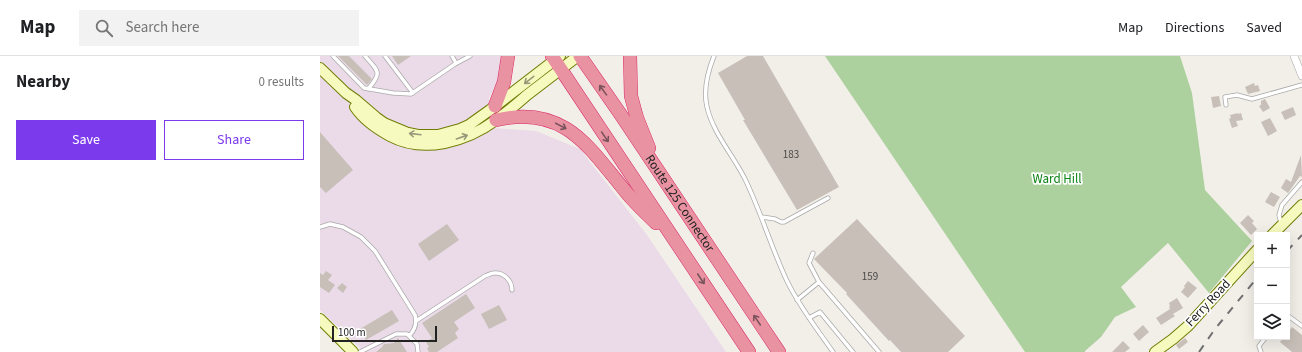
<!DOCTYPE html>
<html lang="en">
<head>
<meta charset="utf-8">
<style>
	body { margin:0; font-family:"Source Sans 3",sans-serif; background:#f2f2f2; color:#202124 }
	.controls { position:absolute; right:12px; bottom:12px; display:grid; overflow:hidden; border-radius:0px; box-shadow:0 4px 16px #0002 }
	.controls button { width:36px; height:36px; display:grid; place-items:center; padding:0; border:0; border-bottom:1px solid #e0e0e0; background:#fff; color:#202124; font:20px sans-serif }
	.scale { position:absolute; left:12px; bottom:10px; width:105px; box-sizing:border-box; padding-left:4px; border:2px solid #222; border-top:0; font-size:11px; line-height:14px; white-space:nowrap; color:#222; -webkit-text-stroke:3px #fff; paint-order:stroke }
	.list { margin:0; padding:0; list-style:none }
	h2 { display:flex; justify-content:space-between; align-items:center; height:52px; margin:0; padding:0 16px; font-size:17px }
	h2 small { font-size:13px; font-weight:400; color:#757577 }
	.actions { display:flex; gap:8px; padding:12px 16px }
	.actions a { flex:1; padding:9px 0; border:1px solid #7c3aed; border-radius:0px; text-align:center; font-size:14px; color:#7c3aed }
	.actions .main { background:#7c3aed; color:#fff }
	.icon { flex:none; width:22px; height:22px; fill:none; stroke:currentColor; stroke-width:2; stroke-linecap:round; stroke-linejoin:round }
	.map { position:relative; flex:none; width:982px; height:296px; overflow:hidden }
	header { display:flex; align-items:center; gap:24px; box-sizing:border-box; height:56px; padding:0 20px; background:#fff; border-bottom:1px solid #e0e0e0 }
	header strong { font-size:19px }
	nav { display:flex; gap:22px; margin-inline-start:auto; font-size:14px }
	.search { width:280px; height:36px; background:#f2f2f2; display:flex; align-items:center; gap:10px; box-sizing:border-box; padding:0 14px; border-radius:0px; color:#757577; font-size:15px }
	main { display:flex }
	aside { flex:1; background:#fff }
	.map>svg:first-child { display:block }
	.industrial { fill:#ebdbe8 }
	.forest { fill:#add19e }
	.building { fill:#c7bfb8 }
	.lines { fill:none; stroke-linecap:round; stroke-linejoin:round }
	.lane-casing { stroke:#a9a9a9; stroke-width:5 }
	.street-casing { stroke:#a9a9a9; stroke-width:8 }
	.secondary-casing { stroke:#707d05; stroke-width:12 }
	.highway-casing { stroke:#dc2a67; stroke-width:14 }
	.lane { stroke:#fff; stroke-width:3.5 }
	.street { stroke:#fff; stroke-width:7 }
	.secondary { stroke:#f7fabf; stroke-width:10 }
	.highway { stroke:#e892a2; stroke-width:13 }
	.rail { stroke:#707070; stroke-width:2; stroke-dasharray:8 8; stroke-linecap:butt }
	.oneway { stroke:#979978 }
	.oneway2 { stroke:#7b545c }
	.labels { text-anchor:middle; dominant-baseline:central; stroke-width:3.5; stroke-linejoin:round; paint-order:stroke }
	.number-label { font-size:11px; fill:#4b4948 }
	.park-label { font-size:13px; fill:#0c8416; stroke:#fff }
	.street-label { font-size:13px; fill:#222; stroke:#fff }
</style>
</head>
<body>
<header>
<strong>Map</strong>
<div class="search"><svg class="icon" aria-label="search" viewBox="0 0 24 24"><circle cx="10" cy="10" r="6"/><path d="M15 15l6 6"/></svg>Search here</div>
<nav><a>Map</a><a>Directions</a><a>Saved</a></nav>
</header>
<main>
<aside>
<h2>Nearby<small>0 results</small></h2>
<ul class="list">
</ul>
<div class="actions"><a class="main">Save</a><a>Share</a></div>
</aside>
<div class="map">
<svg width="982" height="296" viewBox="0 0 982 296">
	<rect width="100%" height="100%" fill="#f2efe9"/>
	<path class="industrial" d="M0,0H183L179,22L169,42L174,72L216,75L260,93L327,179L406,296H44L0,254Z"/>
	<path class="forest" d="M505,0H860L872,37L885,134L932,185L889,237L848,187L801,231L816,251L795,261L781,281L765,295V296H705Z"/>
	<path class="building" d="M18,0H29L52,23L47,29Z
		M72,0H91L78,9Z
		M427,0H443L519,131L477,154L423,64H425L398,17Z
		M934,27L935,30L938,29L940,35L928,38L925,31Z
		M899,40L901,50L893,52L891,41Z
		M945,43L950,52L943,56L939,50L941,49V45Z
		M973,51L976,59L965,64L961,56Z
		M918,57V58L921,57L923,64L916,65L918,70L912,72L909,63L911,62L910,59Z
		M950,62L957,75L948,80L941,66Z
		M0,76L33,114L6,137L0,131Z
		M981,99L982,121L980,120L968,137L961,132L966,123L971,126Z
		M951,136L960,141L954,151L945,146Z
		M928,159L934,165L932,167L937,173L931,179L920,167Z
		M537,163L645,280L628,296H581L570,284L569,285L526,238L527,237L494,203Z
		M127,168L139,184L109,205L98,188Z
		M6,215L12,219L8,224L15,229L9,237L0,231V217L3,219Z
		M868,225L877,232L868,242L861,236L865,231L864,230Z
		M22,227L27,231L23,237L17,232Z
		M146,238L155,252L134,266L139,273L135,277L138,282L117,296H109L107,292L109,291L106,286L112,282L102,267Z
		M857,242L863,252L853,258L855,260L841,269L836,262L850,253L849,251L850,250L849,247Z
		M179,249L187,264L169,273L161,258Z
		M72,254L79,265L46,284L40,273Z
		M823,269L829,276L819,285L813,278Z
		M972,271L982,279V296H972L960,286L964,281H967V278Z
		M78,282L87,296H56L62,291L64,288L74,287Z
		M865,282L868,286L859,293L856,289Z
		M803,285L810,292L805,296H792Z"/>
	<g class="lines">
		<g class="lane-casing">
			<path id="lane" d="M13,0L44,32L73,37L91,38L135,8L150,0
				M45,0C58,15 63,16 48,33
				M65,0L93,37
				M132,0L136,7
				M394,0C388,15 383,34 387,51C393,77 413,99 425,123C441,156 451,191 467,225C479,250 497,273 513,296
				M906,49L905,41L917,39L932,43L982,29
				M442,161L455,163L461,166H464L508,142
				M961,167L959,159L962,149L982,126
				M0,171L10,168L23,171L41,181L55,195L95,259C97,267 95,274 89,280
				M493,197L489,207L499,226
				M477,244L499,226L559,296
				M967,259L982,270
				M489,262L500,256L533,296
				M96,265L165,220C168,219 171,217 174,217C184,216 192,225 192,234
				M40,296L76,278H87L97,288L98,296
				M941,296L939,290L946,281"/>
		</g>
		<g class="street-casing">
			<path id="street" d="M974,0L982,20"/>
		</g>
		<g class="secondary-casing">
			<path id="secondary" d="M0,12L26,37L36,44L57,62L64,67L88,77L98,79H118L140,73L149,69L170,54L240,0
				M35,51C43,63 57,73 70,80C104,98 146,86 176,64C187,56 197,48 207,39C224,26 241,13 258,0
				M952,179L982,149
				M0,263L33,296
				M835,296L853,283L868,270L937,194"/>
		</g>
		<g class="highway-casing">
			<g id="highway">
				<path d="M232,0L429,296"/>
				<path id="s1" d="M260,0L301,59L459,296"/>
				<path d="M310,0L311,40L317,62L329,92"/>
				<path d="M175,50L184,26L188,0"/>
				<path d="M176,64C244,48 268,90 306,136C315,147 326,157 336,167"/>
			</g>
		</g>
		<use href="#lane" class="lane"/>
		<use href="#street" class="street"/>
		<use href="#secondary" class="secondary"/>
		<use href="#highway" class="highway"/>
		<path class="rail" d="M967,195L982,179
			M879,296L895,273L937,222"/>
	</g>
	<defs><path id="oneway-shaft" d="M-6 0H5M1.5-3L5.5 0L1.5 3" fill="none" stroke-width="1.6" stroke-linecap="round" stroke-linejoin="round"/></defs>
	<g class="oneway">
		<use href="#oneway-shaft" transform="translate(209 24) rotate(142)"/>
		<use href="#oneway-shaft" transform="translate(95 78) rotate(-173)"/>
		<use href="#oneway-shaft" transform="translate(142 81) rotate(-19)"/>
	</g>
	<g class="oneway2">
		<use href="#oneway-shaft" transform="translate(283 34) rotate(-126)"/>
		<use href="#oneway-shaft" transform="translate(241 70) rotate(28)"/>
		<use href="#oneway-shaft" transform="translate(285 81) rotate(56)"/>
		<use href="#oneway-shaft" transform="translate(381 223) rotate(57)"/>
		<use href="#oneway-shaft" transform="translate(437 264) rotate(-124)"/>
	</g>
	<g class="labels">
		<g class="number-label">
			<text x="471" y="98">183</text>
			<text x="550" y="220">159</text>
		</g>
		<g class="park-label">
			<text x="737" y="123">Ward Hill</text>
		</g>
		<g class="street-label">
			<text stroke="none"><textPath href="#s1" startOffset="178">Route 125 Connector</textPath></text>
			<text transform="translate(888 247) rotate(-47)">Ferry Road</text>
		</g>
	</g>
</svg>
<div class="controls">
<button>+</button>
<button>−</button>
<button><svg class="icon" aria-label="layers" viewBox="0 0 24 24"><path d="M12 4l9 5-9 5-9-5zM3 14l9 5 9-5"/></svg></button>
</div>
<div class="scale">100 m</div>
</div>
</main>
</body>
</html>
